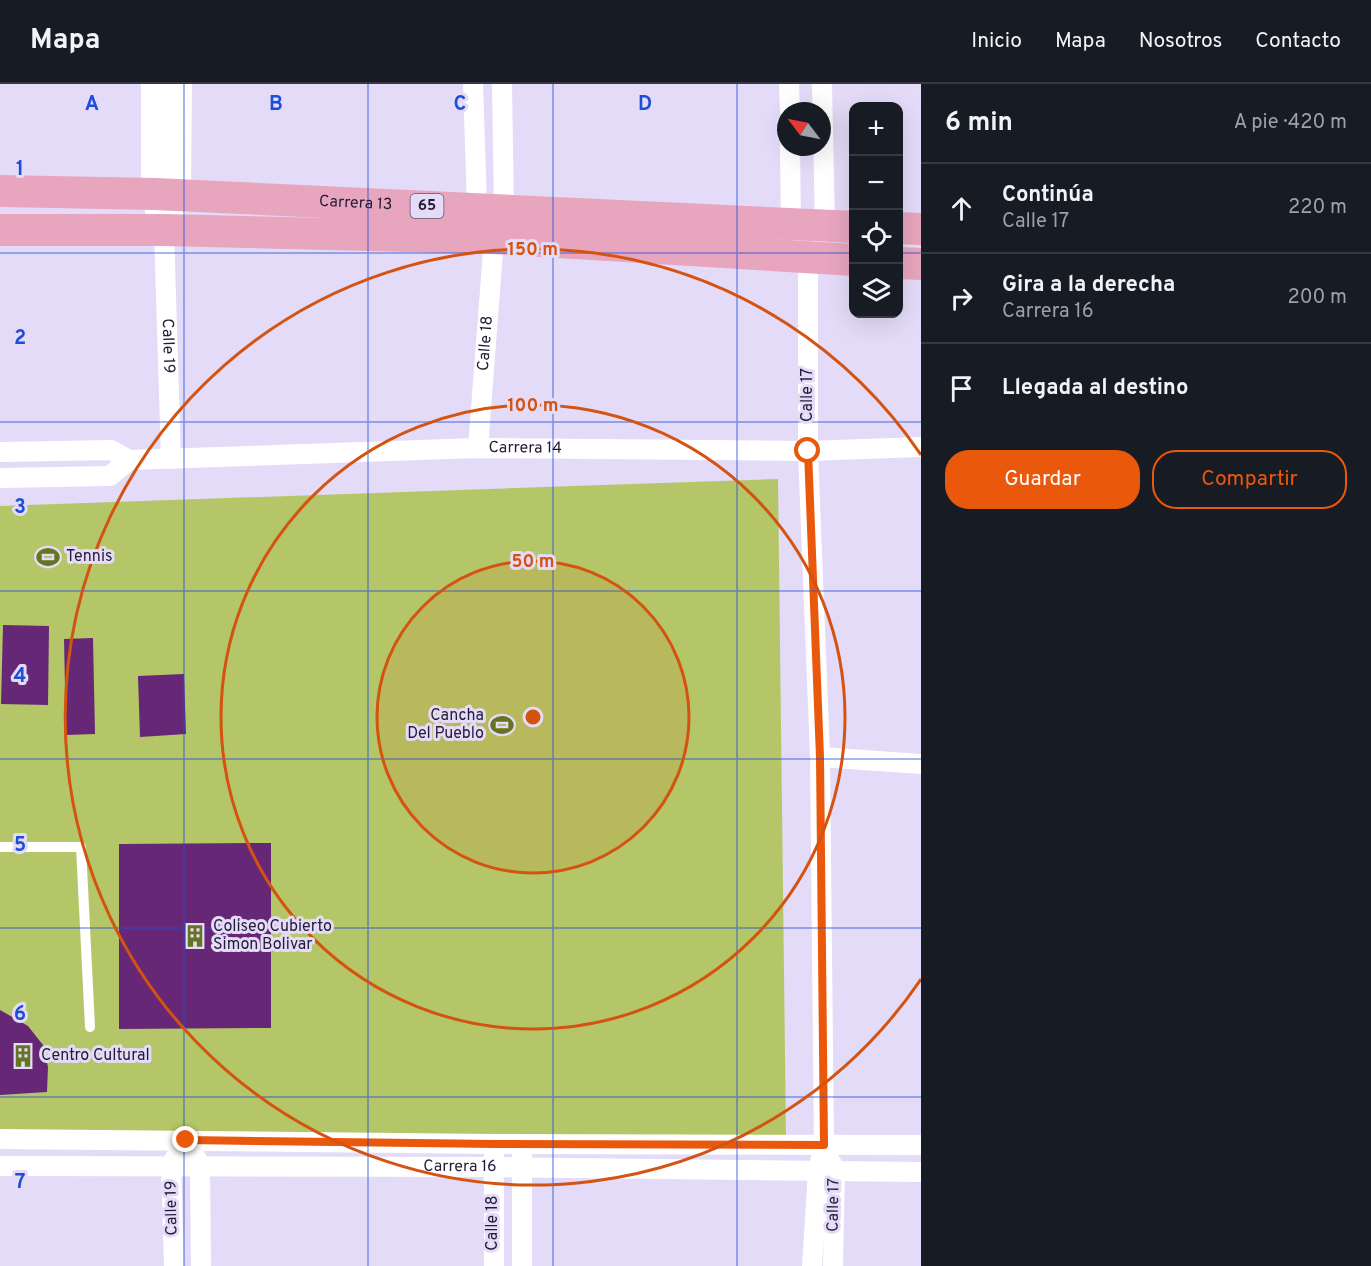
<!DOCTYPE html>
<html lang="es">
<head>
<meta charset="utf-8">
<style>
	body { margin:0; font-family:Overpass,sans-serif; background:#20242c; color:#f1f3f6 }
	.controls { position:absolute; right:18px; top:18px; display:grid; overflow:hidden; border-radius:12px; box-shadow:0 6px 24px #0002 }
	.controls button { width:54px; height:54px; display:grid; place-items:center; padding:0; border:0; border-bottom:2px solid #363941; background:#171b24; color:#f1f3f6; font:30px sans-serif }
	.compass { position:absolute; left:777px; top:18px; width:54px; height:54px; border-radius:50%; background:#171b24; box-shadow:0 6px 24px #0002; rotate:302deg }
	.stop { position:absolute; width:18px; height:18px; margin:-14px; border:4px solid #ea580c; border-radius:50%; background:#fff }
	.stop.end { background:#ea580c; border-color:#fff; box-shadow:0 2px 6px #0008 }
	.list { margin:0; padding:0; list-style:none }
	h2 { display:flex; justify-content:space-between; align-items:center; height:78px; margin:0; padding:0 24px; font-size:26px }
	h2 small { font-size:20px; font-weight:400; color:#9ea1a6 }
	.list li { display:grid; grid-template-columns:39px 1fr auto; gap:18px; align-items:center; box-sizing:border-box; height:90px; padding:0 24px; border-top:2px solid #363941 }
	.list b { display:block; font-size:22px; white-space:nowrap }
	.list p { margin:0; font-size:20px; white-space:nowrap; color:#9ea1a6 }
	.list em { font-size:20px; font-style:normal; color:#9ea1a6 }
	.actions { display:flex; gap:12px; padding:18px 24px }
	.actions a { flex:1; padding:14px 0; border:2px solid #ea580c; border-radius:24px; text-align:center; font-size:21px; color:#ea580c }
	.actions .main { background:#ea580c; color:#fff }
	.icon { flex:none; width:33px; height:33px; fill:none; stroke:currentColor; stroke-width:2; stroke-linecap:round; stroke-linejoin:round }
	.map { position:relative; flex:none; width:921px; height:1182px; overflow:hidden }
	header { display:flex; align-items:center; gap:36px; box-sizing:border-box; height:84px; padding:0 30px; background:#171b24; border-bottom:2px solid #363941 }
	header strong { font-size:28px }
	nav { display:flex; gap:33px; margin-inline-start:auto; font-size:21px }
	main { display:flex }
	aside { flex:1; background:#171b24 }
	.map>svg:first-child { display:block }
	.green { fill:#b4c668 }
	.building { fill:#662777 }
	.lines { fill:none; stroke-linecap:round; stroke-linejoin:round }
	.lane { stroke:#fff; stroke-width:10 }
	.street { stroke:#fff; stroke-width:20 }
	.secondary { stroke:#fff; stroke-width:28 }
	.primary { stroke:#e8a5be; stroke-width:32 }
	.route { stroke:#ea580c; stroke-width:8 }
	.grid { fill:none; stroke:#1d4ed8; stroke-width:1.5; stroke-opacity:0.55 }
	.ring { fill:none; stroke:#d45310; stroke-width:3 }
	.labels { text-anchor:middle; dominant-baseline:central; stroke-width:6; stroke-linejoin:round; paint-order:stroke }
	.shield { fill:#e4dbf8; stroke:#5e5570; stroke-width:1.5 }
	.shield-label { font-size:15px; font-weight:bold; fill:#241b36 }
	.street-label { font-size:16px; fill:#241b36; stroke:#e4dbf8 }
	.poi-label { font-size:16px; fill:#241b36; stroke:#e4dbf8; text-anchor:start }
	.grid-label { font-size:20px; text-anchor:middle; font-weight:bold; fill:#1d4ed8; stroke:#e4dbf8; stroke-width:6; stroke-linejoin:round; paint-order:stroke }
	.centre { fill:#d45310; stroke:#e4dbf8; stroke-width:3 }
	.ring-label { font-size:18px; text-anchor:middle; font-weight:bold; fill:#d45310; stroke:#e4dbf8; stroke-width:6; stroke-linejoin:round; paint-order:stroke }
</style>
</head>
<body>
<header>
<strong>Mapa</strong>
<nav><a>Inicio</a><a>Mapa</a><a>Nosotros</a><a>Contacto</a></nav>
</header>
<main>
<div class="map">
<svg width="921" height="1182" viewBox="0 0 921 1182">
	<rect width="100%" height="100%" fill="#e4dbf8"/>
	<path class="green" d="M778,395L786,1054L0,1047V422Z"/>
	<path class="building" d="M3,541L49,542L48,621L1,620Z
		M93,554L95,650L66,651L64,555Z
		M184,590L186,650L140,653L138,592Z
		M271,759V944L119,945V760Z
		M0,926L28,942L43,961L48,983L47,1008L0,1011Z"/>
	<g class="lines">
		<path class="lane" d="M0,763H81L90,943"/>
		<g class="street">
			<path d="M473,0L477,124L483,134"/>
			<path d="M789,0L790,27"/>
			<path d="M790,63L791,141L796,149"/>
			<path id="s1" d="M164,146L171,375"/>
			<path id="s2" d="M478,364L494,154L504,126L502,0"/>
			<path id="s3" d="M0,368L111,366L129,376L478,364L808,367L921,363"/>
			<path d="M0,394L110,392L129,376"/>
			<path d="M820,673L921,680"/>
			<path d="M0,1055L495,1060L921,1061"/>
			<path d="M195,1072L200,1082L201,1182"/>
			<path d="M831,1078L835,1087L833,1182"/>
			<path id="s4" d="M0,1082L493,1083L921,1088"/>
			<path d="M174,1182L171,1081L177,1071"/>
			<path d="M494,1182V1072"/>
			<path d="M522,1182V1071"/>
			<path d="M812,1182L818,1087L824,1061L820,673L808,367V173L825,143L822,0"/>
		</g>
		<path class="secondary" d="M155,0V110L161,133
			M164,146L177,112L178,0"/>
		<g class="primary">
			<path id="s5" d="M0,107L155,110L854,143"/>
			<path d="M898,144L921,145"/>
			<path d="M0,146H164L494,154L854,176"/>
			<path d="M898,179L921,180"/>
		</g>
	</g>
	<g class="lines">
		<path class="route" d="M186,1056L495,1060L824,1061L820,673L808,367"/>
	</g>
	<path class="grid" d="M184,0V1182M368,0V1182M553,0V1182M737,0V1182M0,169H854M898,169H921M0,338H921M0,507H921M0,675H921M0,844H921M0,1013H921"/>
	<circle cx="533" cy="633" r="156" fill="#d45310" fill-opacity=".12"/>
	<g class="ring">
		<circle cx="533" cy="633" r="156"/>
		<circle cx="533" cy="633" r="312"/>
		<path d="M921 895A468 468 0 1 1 921 371"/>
	</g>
	<defs>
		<g id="stadium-bare" transform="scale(1.8)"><path d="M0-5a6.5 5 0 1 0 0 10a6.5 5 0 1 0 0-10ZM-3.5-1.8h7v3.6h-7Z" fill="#657420" stroke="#e4dbf8" stroke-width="2.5" paint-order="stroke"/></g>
		<g id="building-bare" transform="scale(1.8)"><path d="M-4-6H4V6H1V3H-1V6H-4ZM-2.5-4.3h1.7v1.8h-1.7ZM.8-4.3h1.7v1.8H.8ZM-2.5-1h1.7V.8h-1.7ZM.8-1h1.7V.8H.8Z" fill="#657420" stroke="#e4dbf8" stroke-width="2.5" paint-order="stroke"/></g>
	</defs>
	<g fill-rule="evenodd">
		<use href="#stadium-bare" x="48" y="473"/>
		<use href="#stadium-bare" x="502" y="641"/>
		<use href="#building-bare" x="195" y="852"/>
		<use href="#building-bare" x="23" y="972"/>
	</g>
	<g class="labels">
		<rect class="shield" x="410.5" y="110" width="33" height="24" rx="4.5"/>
		<g class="shield-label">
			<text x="427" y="122">65</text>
		</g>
		<g class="street-label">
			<text stroke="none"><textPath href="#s5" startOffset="356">Carrera 13</textPath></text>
			<text stroke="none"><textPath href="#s2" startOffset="105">Calle 18</textPath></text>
			<text stroke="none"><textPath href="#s1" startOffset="116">Calle 19</textPath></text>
			<text transform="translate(808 311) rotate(-90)">Calle 17</text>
			<text stroke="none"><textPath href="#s3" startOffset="528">Carrera 14</textPath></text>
			<text stroke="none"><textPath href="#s4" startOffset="460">Carrera 16</textPath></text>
			<text transform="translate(834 1121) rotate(-89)">Calle 17</text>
			<text transform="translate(172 1124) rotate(-91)">Calle 19</text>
			<text transform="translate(493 1139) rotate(-90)">Calle 18</text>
		</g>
		<g class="poi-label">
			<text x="66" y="473">Tennis</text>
			<text x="484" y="632" text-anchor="end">Cancha<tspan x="484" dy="18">Del Pueblo</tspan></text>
			<text x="213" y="843">Coliseo Cubierto<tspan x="213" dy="18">Simon Bolivar</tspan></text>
			<text x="41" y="972">Centro Cultural</text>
		</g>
	</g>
	<g class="grid-label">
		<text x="92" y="26">A</text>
		<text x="276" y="26">B</text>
		<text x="460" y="26">C</text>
		<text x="645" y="26">D</text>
		<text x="20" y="91">1</text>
		<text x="20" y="260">2</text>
		<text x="20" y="429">3</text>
		<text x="20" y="598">4</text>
		<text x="20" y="767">5</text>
		<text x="20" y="936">6</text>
		<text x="20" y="1104">7</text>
	</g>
	<circle cx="533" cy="633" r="9" class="centre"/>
	<g class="ring-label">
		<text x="533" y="171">150 m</text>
		<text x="533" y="327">100 m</text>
		<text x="533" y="483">50 m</text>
	</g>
</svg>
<div class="controls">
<button>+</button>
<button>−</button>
<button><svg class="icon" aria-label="locate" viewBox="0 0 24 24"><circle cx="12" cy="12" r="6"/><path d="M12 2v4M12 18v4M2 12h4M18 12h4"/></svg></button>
<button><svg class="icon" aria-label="layers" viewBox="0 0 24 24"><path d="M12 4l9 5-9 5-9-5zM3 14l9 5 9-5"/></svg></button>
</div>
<svg class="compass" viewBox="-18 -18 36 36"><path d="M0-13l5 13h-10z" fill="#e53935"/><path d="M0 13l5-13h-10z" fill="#9ea1a6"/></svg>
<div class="stop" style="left:808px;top:367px"></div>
<div class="stop end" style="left:186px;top:1056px"></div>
</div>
<aside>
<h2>6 min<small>A pie · 420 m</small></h2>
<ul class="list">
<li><svg class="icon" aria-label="ahead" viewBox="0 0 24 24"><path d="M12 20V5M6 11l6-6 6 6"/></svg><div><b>Continúa</b><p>Calle 17</p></div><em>220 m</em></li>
<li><svg class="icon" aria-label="right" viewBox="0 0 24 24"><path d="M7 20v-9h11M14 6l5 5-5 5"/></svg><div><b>Gira a la derecha</b><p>Carrera 16</p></div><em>200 m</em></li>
<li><svg class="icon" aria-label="arrive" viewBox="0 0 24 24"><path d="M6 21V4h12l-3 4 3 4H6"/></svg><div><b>Llegada al destino</b></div></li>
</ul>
<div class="actions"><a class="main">Guardar</a><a>Compartir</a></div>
</aside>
</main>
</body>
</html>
